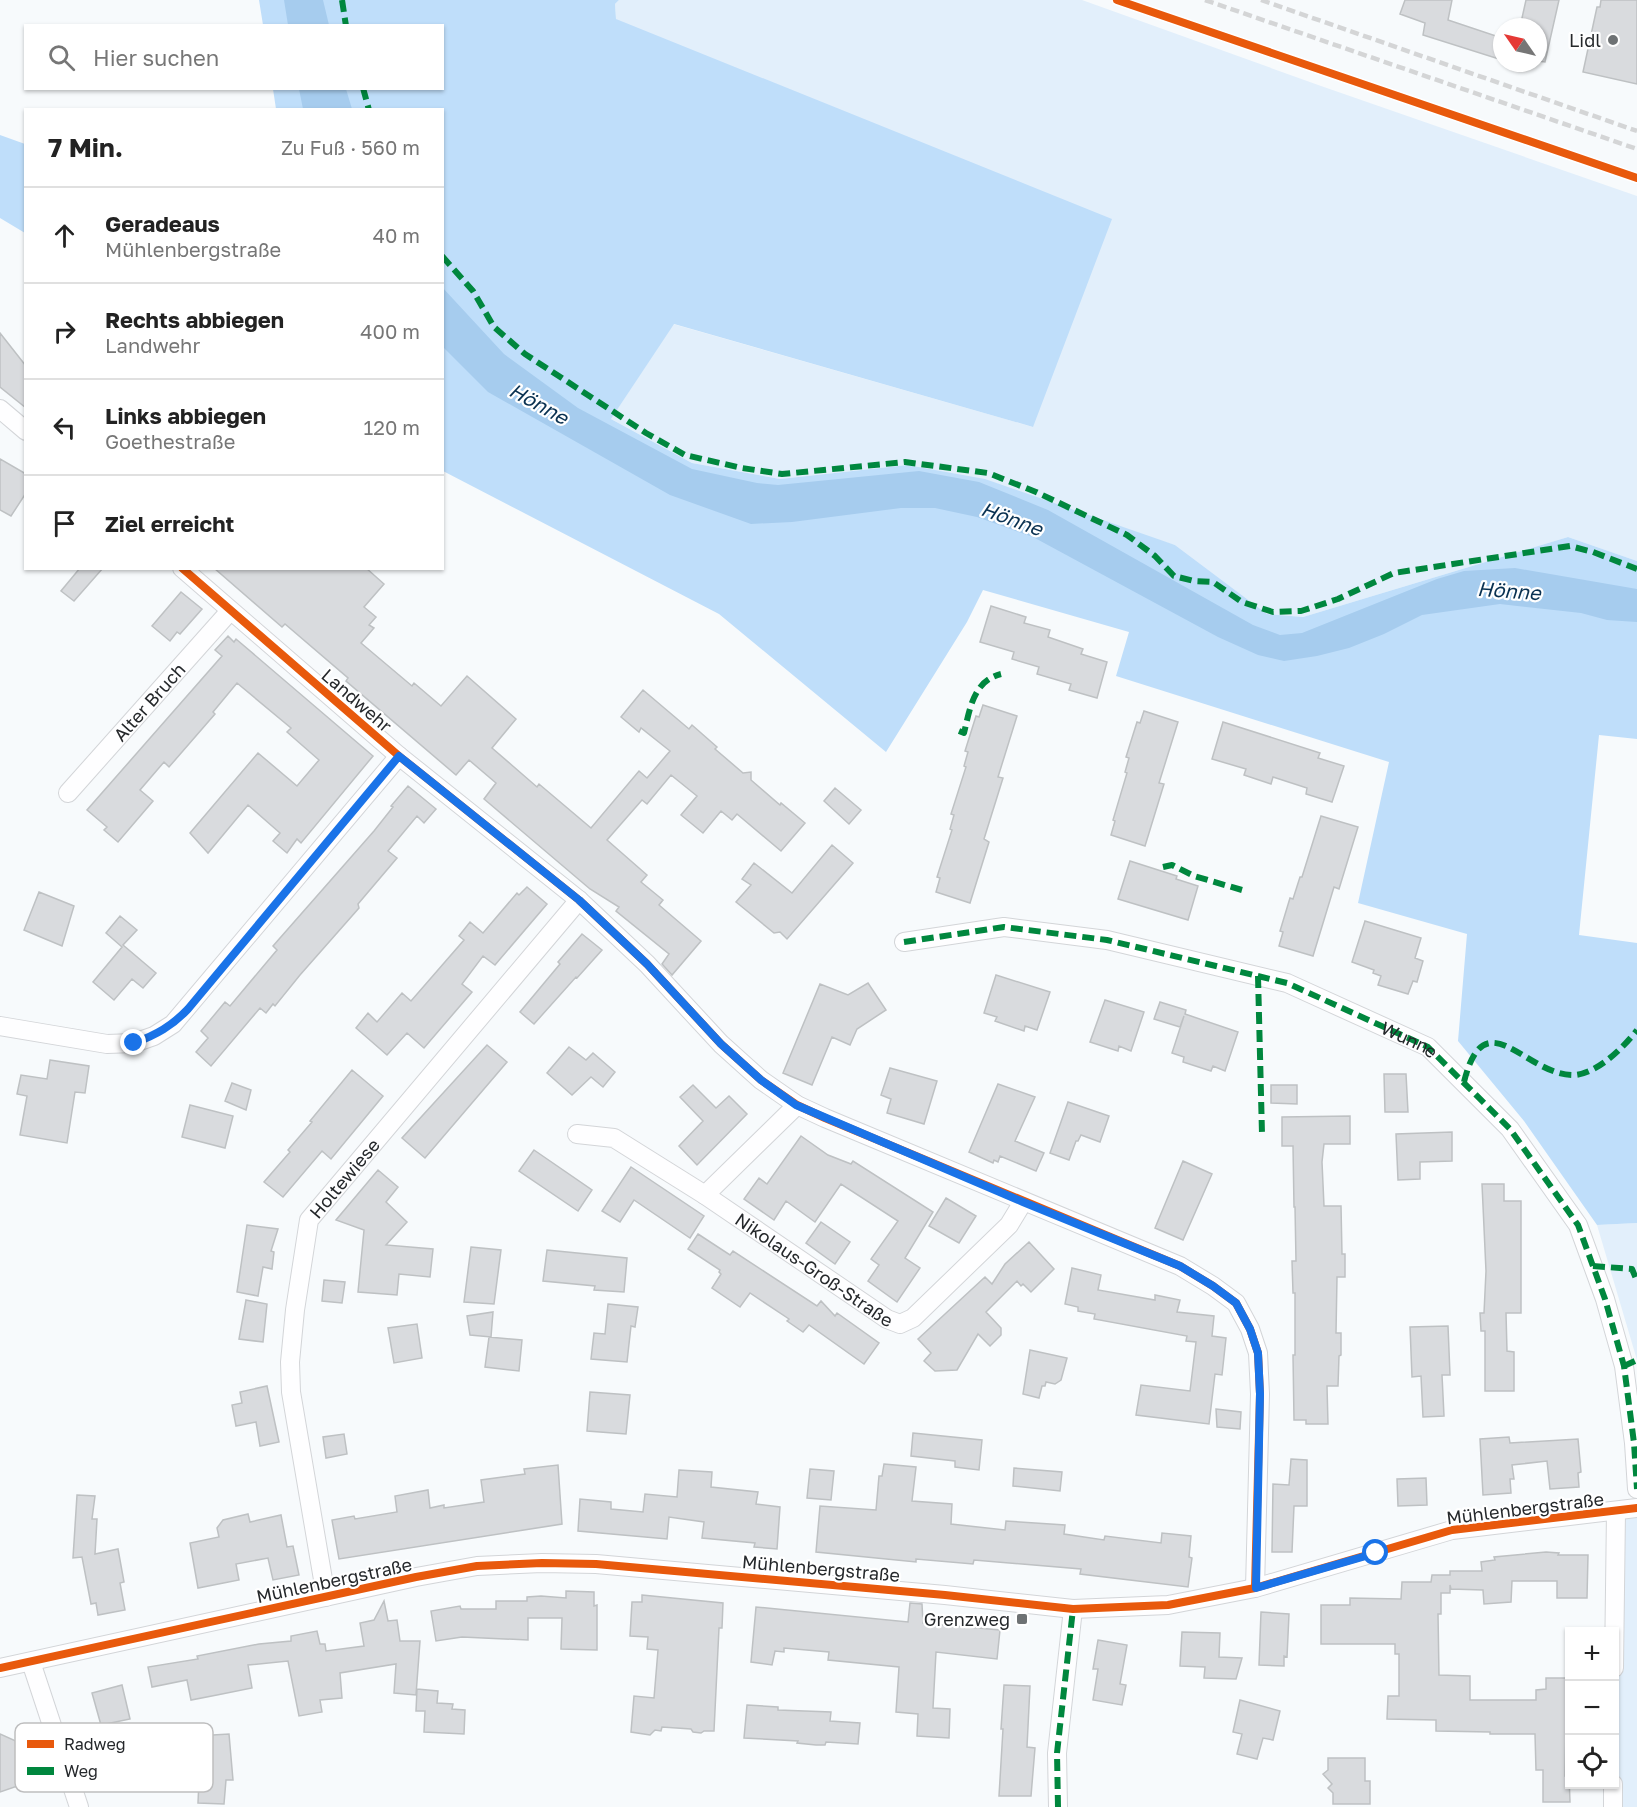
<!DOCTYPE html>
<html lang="de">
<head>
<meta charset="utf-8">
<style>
	body { margin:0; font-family:"Golos Text",sans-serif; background:#f6f6f6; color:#222 }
	.controls { position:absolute; right:18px; bottom:18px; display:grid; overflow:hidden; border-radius:0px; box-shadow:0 2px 4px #0004 }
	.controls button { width:54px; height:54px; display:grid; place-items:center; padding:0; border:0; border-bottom:2px solid #e0e0e0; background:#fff; color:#222; font:30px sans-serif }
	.compass { position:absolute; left:1493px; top:18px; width:54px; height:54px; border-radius:50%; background:#fff; box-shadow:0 2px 4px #0004; rotate:304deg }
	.stop { position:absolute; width:18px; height:18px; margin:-14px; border:4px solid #1a73e8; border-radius:50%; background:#fff }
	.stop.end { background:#1a73e8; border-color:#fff; box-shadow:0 2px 6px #0008 }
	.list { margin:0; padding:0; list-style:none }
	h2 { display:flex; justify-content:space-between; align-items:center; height:78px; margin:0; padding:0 24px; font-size:26px }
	h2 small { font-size:20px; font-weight:400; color:#767676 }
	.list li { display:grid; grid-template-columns:39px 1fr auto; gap:18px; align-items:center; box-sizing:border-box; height:96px; padding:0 24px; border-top:2px solid #e0e0e0 }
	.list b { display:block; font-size:22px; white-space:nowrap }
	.list p { margin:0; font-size:20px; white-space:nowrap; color:#767676 }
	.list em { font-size:20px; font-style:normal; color:#767676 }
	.icon { flex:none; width:33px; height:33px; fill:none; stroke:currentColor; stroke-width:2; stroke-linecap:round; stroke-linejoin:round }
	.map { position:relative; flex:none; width:1637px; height:1807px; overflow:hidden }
	.search { position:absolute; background:#fff; box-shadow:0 2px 4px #0004; left:24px; top:24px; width:420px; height:66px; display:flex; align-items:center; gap:15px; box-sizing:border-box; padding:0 21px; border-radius:0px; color:#767676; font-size:22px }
	.panel { position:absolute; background:#fff; box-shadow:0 2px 4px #0004; left:24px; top:108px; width:420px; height:462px; border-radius:0px }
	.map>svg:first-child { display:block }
	.green { fill:#e2effb }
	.forest { fill:#bfdefa }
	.water { fill:#a6ccee }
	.building { fill:#d9dbde; stroke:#bec1c3; stroke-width:1.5 }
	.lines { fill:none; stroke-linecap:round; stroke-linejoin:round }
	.street-casing { stroke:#d3d5d8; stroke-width:20 }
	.street { stroke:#fefeff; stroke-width:18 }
	.rail { stroke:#d4d5d6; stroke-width:4.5; stroke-dasharray:9 4.5; stroke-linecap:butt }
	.quiet { stroke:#00873e; stroke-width:6; stroke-dasharray:12 6; stroke-linecap:butt }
	.cycleway-casing { stroke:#fff; stroke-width:11 }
	.cycleway { stroke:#e8590c; stroke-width:8 }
	.route { stroke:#1a73e8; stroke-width:8 }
	.poi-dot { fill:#6e7274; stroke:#fff; stroke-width:2 }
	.labels { text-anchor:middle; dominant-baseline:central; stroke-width:4.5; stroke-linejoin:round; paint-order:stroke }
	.poi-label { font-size:18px; fill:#25282b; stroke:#fff; text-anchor:end }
	.street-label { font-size:18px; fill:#25282b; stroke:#fff }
	.water-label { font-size:20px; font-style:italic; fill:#093151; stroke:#fff }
	.key { fill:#fff; stroke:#bebebf; stroke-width:1.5 }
	.key-label { font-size:16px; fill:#25282b }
</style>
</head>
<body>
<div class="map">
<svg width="1637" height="1807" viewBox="0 0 1637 1807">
	<rect width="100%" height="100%" fill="#f7fafc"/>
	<path class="green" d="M619,0H1082L1321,86L1637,196V561L1568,537L1303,617L1267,614L1175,545L907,465L780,479L692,463L611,419L673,324L1033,427L616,19L615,4Z
		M1637,1223V1360L1597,1225Z
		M1637,1508V1807H1613L1616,1511Z"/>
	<path class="forest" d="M259,0H619L615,4L616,19L1112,219L1033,427L674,324L611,419L692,463L780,479L907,465L985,479L1175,545L1267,614L1303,617L1568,537L1637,561V739L1599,735L1579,935L1637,943V1223L1597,1225L1524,1121L1458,1041L1467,934L1358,903L1389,762L1116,676L1129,632L983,590L967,622L886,752L719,614L443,471L442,110L276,109L273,89L442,88V26L263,25Z
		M0,135L25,144V233L0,218Z"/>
	<path class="water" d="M284,0H323L329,25H288Z
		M299,89H346L352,109H303Z
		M442,287L504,354L578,408L692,469L757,483L778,485L919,471L979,482L1048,510L1253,625L1280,635L1302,633L1437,579L1464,571L1515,568L1637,589V622L1607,620L1581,613L1500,604L1422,615L1384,634L1349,648L1317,656L1284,661L1258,655L1218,637L1033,537L977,517L935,508H901L792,522L751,524L670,495L488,392L443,347Z"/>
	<path class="building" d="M1405,0H1452L1448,20L1502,38V60L1423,35L1425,23L1400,14Z
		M1526,0H1559L1545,62L1538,61V27H1520Z
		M1601,0H1637V84L1583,72L1597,7H1600Z
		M0,333L26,366V408L0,387Z
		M0,459L26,474V493L11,516L0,510Z
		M80,568H103L74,601L61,591Z
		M214,568H366L384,584L364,607L376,617L369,625L374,628L361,643L412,686L414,683L441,706L467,676L516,719L492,748L537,787L539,784L591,828L639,771L647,778L670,751L641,728L639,732L621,717L643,690L689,729L692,725L717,747L715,749L743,773L751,772V780L780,805L781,803L805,823L781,851L737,814L732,820L721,811L703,833L681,815L697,796L671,775L647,804L642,800L607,840L647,875L641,882L663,900L659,905L701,941L672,975L662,964L669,954L616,911L619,907L590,889L484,799L496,783L469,760L456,775L346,681L348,678L285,624L282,627Z
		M181,592L202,609L180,634L177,632L170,641L152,626Z
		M991,606L1026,617L1024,623L1050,630L1048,637L1083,649L1081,654L1107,662L1097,698L1069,690L1071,684L1037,674L1039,667L1012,659L1014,652L980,642Z
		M228,636L234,642L236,639L373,756L301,843L297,839L287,853L273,841L280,833L248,805L208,853L190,833L258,753L297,786L319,760L287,732L291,728L237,683L213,712L215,714L169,767L164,762L140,790L153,801L118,842L104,830L107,827L87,810L222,656L215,650Z
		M983,705L1017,716L998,777L1003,778L984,839L989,842L970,903L936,892L940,878L937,877L952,830L950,829L954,815L951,814L966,767L964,766L968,752L965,751L976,716L979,717Z
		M1144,711L1178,722L1159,783L1164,784L1145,846L1111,835L1115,821L1113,820L1127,773L1125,772L1129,758L1126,757L1137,722L1140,723Z
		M1223,722L1320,753L1318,758L1344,766L1332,802L1306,794L1307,788L1273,777L1271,784L1244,775L1246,769L1212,759Z
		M408,786L436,809L424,823L417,816L388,851L397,858L358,904L359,908L300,975L275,1006L273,1004L266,1013L260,1008L211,1066L196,1052L208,1038L201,1031L225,1002L230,1006L277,950L273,946L374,831L393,807L391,806Z
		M835,788L861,810L849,824L824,801Z
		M1321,816L1358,827L1339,889L1334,887L1313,956L1279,946L1283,932L1280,931L1290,898L1293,899L1300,877H1302Z
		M832,845L853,863L787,939L780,932L774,933L736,902L751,885L742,879L754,863L792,893Z
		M1130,861L1177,876L1176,879L1198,886L1188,920L1118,899Z
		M527,887L547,904L495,965L483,956L462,984L472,992L424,1048L407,1033L387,1055L356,1028L368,1013L377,1022L402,993L411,1001L464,940L459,936L470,922L483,933L517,893L519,895Z
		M39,892L74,906L62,946L24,930Z
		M120,916L137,930L123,945L156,973L143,988L132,979L114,1000L93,982L122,947L106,933Z
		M1365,921L1421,938L1415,958L1423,961L1417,982L1413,981L1408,994L1378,985L1381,976L1373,973L1374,970L1352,962Z
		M582,934L602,950L577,978L576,977L534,1024L520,1012L560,964L558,962Z
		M996,975L1050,992L1037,1030L1025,1026L1024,1031L995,1021L997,1017L984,1013Z
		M868,983L886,1010L857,1029L850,1045L832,1037L812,1085L783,1073L820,984L848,995Z
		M1105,1000L1144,1012L1131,1051L1119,1046L1118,1051L1090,1042Z
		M1160,1002L1186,1010L1185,1014L1238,1032L1225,1071L1213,1066L1211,1071L1183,1062L1184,1057L1172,1053L1184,1016L1180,1027L1154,1019Z
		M487,1045L507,1062L425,1158L402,1138Z
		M569,1047L586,1060L593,1053L615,1072L603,1087L591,1077L572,1095L547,1073Z
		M50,1060L89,1066L85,1093L75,1092L67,1143L20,1135L27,1096L17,1094L21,1075L47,1079Z
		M890,1068L937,1081L924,1124L887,1113L891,1099L881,1095Z
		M352,1070L383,1096L331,1159L322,1151L283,1197L264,1182L290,1152L288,1150L312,1122L310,1121Z
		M1384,1074H1406L1408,1112H1385Z
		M232,1083L251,1090L246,1110L225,1101Z
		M998,1084L1035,1097L1015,1141L1044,1153L1036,1171L1000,1156L998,1162L994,1160L993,1163L969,1152Z
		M693,1085L716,1108L729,1096L747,1114L697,1165L679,1146L703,1121L680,1097Z
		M1271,1085H1297V1104L1271,1103Z
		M1068,1102L1109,1116L1100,1142L1081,1135L1078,1141H1076L1069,1160L1050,1153Z
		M190,1105L233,1116L225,1148L182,1137Z
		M1350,1116V1144H1324L1322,1162L1324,1206H1341L1342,1254H1345V1277H1337L1336,1333H1341V1355L1339,1356L1338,1386H1327L1328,1424H1306V1420H1294L1293,1355H1295V1293H1293L1292,1261H1296L1295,1207H1294L1293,1146H1282V1117Z
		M1452,1132V1161L1420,1162V1179L1398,1180L1396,1134Z
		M801,1136L828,1155L851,1164L853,1161L933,1212L905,1258L920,1268L897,1302L868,1281L879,1265L871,1259L898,1221L841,1184L815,1222L786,1201L774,1220L744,1199L759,1178L767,1184Z
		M534,1150L592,1190L578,1211L519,1171Z
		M1183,1161L1212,1174L1183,1240L1155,1228Z
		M631,1167L704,1216L690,1238L634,1200L620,1222L602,1211Z
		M378,1170L398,1187L386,1202L407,1222L386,1245L433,1249L430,1277L399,1274L397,1295L358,1292L364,1230L336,1220Z
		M1482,1184H1504V1201H1521V1313H1506L1507,1351L1514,1352V1391H1485V1331H1481L1480,1313H1484L1486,1271Z
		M946,1198L976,1216L959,1243L929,1226Z
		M821,1222L850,1242L835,1264L806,1243Z
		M247,1225L278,1229L271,1251L274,1252L272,1269L263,1267L258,1296L237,1292Z
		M698,1234L730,1255L733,1251L817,1306L821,1301L835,1316L837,1313L879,1343L864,1364L809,1325L803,1332L787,1321L789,1319L750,1293L740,1307L712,1288L721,1274L719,1272L720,1270L688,1249Z
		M1029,1242L1054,1269L1031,1292L1023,1284L1021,1286L1017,1281L986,1312L1001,1328V1335L990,1346L978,1334L957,1370L935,1371L924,1361L931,1353L918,1339L985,1277L992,1284L1005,1264Z
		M471,1247L501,1250L494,1304L464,1302Z
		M547,1250L627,1258L624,1292L594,1290L595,1286L543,1281Z
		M1072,1268L1101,1275L1098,1290L1155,1300V1295L1180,1300L1177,1312L1214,1316L1212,1336L1226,1338L1222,1375L1215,1374L1209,1424L1136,1415L1141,1385L1190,1391L1196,1342L1186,1341L1187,1336L1094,1319L1095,1314L1078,1311V1307L1065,1304Z
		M324,1280L345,1282L342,1303L322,1301Z
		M246,1300L267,1304L263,1342L239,1339Z
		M608,1304L638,1307L635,1327L631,1326L627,1362L591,1359L594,1333L605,1334Z
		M493,1312L491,1337L470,1335L467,1316Z
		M417,1324L422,1358L394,1363L388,1328Z
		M1448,1326L1450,1375H1442L1444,1416L1423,1417L1421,1376L1412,1377L1410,1327Z
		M489,1337L522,1340L519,1371L485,1367Z
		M1030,1350L1067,1358L1061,1380L1055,1384L1046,1382L1045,1386H1042L1039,1398L1023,1394Z
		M267,1386L279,1442L260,1446L256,1422L236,1426L232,1405L242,1403L240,1392Z
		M590,1392L630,1395L626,1434L587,1431Z
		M1216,1409L1241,1412L1240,1429L1217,1427Z
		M913,1433L982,1440L979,1470L955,1467V1461L911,1456Z
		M344,1434L347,1454L326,1458L323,1437Z
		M1509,1437L1510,1443L1578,1439L1581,1472L1578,1473L1579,1487L1550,1489L1547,1461L1512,1465L1514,1479H1510L1511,1493L1483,1495L1480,1439Z
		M1291,1459L1307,1460V1506H1294L1292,1552H1272L1273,1484L1289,1485Z
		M884,1464L916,1467L912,1501L952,1504L951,1524L1005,1530L1006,1521L1065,1525L1064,1534L1104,1540L1105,1536L1161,1543L1162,1533L1191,1536L1189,1557L1192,1558L1188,1587L1080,1574L1081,1569L974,1560L973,1564L916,1559V1562L816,1552L820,1506L876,1510L879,1476H882Z
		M558,1465L562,1524L339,1559L332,1520L354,1516L355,1519L397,1512L395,1496L428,1490L430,1508L444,1505V1508L484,1502L481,1480L525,1474L524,1469Z
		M1014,1468L1062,1472L1060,1491L1013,1486Z
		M810,1469L834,1471L831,1500L807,1498Z
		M679,1470L712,1472L711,1487L758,1492L756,1504L780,1507L777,1549L754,1547L755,1543L702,1538L704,1522L669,1517L667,1539L578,1531L580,1499L611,1502V1509L643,1512L645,1494L677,1497Z
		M1426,1478L1427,1505L1398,1506L1397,1479Z
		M77,1495L95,1496L92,1519H97L95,1554L118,1549L124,1582L120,1583L125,1610L98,1615L96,1603L91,1604L82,1557L73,1558Z
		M248,1514L250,1522L281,1515L287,1547L293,1546L299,1575L273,1580L268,1558L236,1564L239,1580L198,1588L190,1543L219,1537L217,1528L223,1520Z
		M1546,1552L1559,1553L1558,1555H1588L1587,1598H1557V1581H1512L1511,1602L1484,1604L1483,1590L1451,1589L1450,1585V1593H1441V1614H1438L1439,1675L1470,1676V1700H1536V1690L1546,1689V1678H1569V1730H1566L1565,1776H1569L1570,1802H1543V1770H1536L1535,1734H1490V1732L1436,1731V1720L1387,1719L1388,1696H1399V1654H1395V1644H1321V1605H1350V1598L1401,1599L1402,1582H1431L1432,1575H1450V1571H1482L1481,1562L1495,1560L1494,1557Z
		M566,1591L594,1592V1606L597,1605V1650L561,1649L562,1618H528V1640L462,1637L436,1641L431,1611L460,1606L461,1609H496V1601H527V1597L541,1596L566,1598Z
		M642,1595L723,1603L722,1628H719L714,1731H704L701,1733L693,1732L691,1729L662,1727L661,1731L655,1730L650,1735L631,1732L634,1696L654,1698L658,1650L647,1649L648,1637L630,1636L632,1602H642Z
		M384,1601L388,1621L397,1620L400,1641H420L416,1695L394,1693L396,1664L340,1673L342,1698L320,1700L322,1712L299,1716L288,1661L248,1665L252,1688L217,1695L191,1700L187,1680L152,1687L148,1667L198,1659L197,1656L259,1644L291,1641V1636L317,1631L320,1644H325L326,1651L364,1646L360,1623L374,1620Z
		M910,1603L922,1604L923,1623L1000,1630L997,1659L936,1652L933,1708L950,1709L949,1738L917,1736L918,1714L896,1712L899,1667L828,1660L829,1652L784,1648V1652L775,1651L772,1665L751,1662L756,1607L908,1622Z
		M1261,1612L1289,1614L1287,1657L1284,1656V1666L1259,1665Z
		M1182,1632L1220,1633L1219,1657L1242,1658L1236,1679L1204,1678L1205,1667L1180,1666Z
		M1098,1640L1127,1645L1120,1684L1126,1685L1122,1705L1093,1700L1098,1669H1093Z
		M122,1685L130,1719L101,1725L92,1693Z
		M1004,1685L1030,1686L1027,1747L1035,1748L1031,1796H999L1003,1729H1001Z
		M417,1689L438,1691L437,1703L453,1704L452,1709L465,1710L464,1734L424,1732L425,1711H416Z
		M1240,1700L1280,1711L1273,1740L1263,1738L1257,1759L1237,1754L1242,1734L1233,1732Z
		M747,1705L778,1707V1710L831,1712L830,1721L860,1723L858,1744L826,1742L825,1745H816L797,1743L798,1741L744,1738Z
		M0,1734L18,1742L32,1781L0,1792Z
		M229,1734L233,1780H226L224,1804L198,1803L199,1780L196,1736Z
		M1328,1758H1365V1781H1370V1804H1333V1793L1328,1788L1332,1784L1323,1774L1328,1770Z"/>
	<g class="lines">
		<g class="street-casing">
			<g id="street">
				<path d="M0,409L26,431"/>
				<path d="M182,568L399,756L579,900L647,964L721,1044L761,1080L797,1105L825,1118L1180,1266L1213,1286L1236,1303L1250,1329L1258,1353L1260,1394L1255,1588"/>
				<path id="s1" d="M68,793L230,611"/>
				<path d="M904,942L1004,927L1107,940L1287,983L1428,1047L1510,1129L1578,1225L1605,1299L1624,1366L1634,1443L1637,1489"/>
				<path d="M0,1026L107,1044L134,1043L154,1036L173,1024L399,756"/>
				<path id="s2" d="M797,1105L705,1195L887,1319L900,1324L913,1318L1009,1225L1023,1202"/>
				<path d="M577,1134L614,1138L705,1195"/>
				<path id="s3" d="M326,1597L291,1392L290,1362L295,1310L309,1220L579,900"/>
				<path d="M31,1662L79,1807"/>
				<path d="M0,1668L416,1577L477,1566L542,1563L596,1564L945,1595L1073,1609L1168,1605L1255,1588L1452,1530L1637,1508"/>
				<path d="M1614,1668L1616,1511"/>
				<path d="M1058,1807L1057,1753L1073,1609"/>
				<path d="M1613,1807V1784"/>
			</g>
		</g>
		<use href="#street" class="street"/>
		<path class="rail" d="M1205,0L1637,149
			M1261,0L1637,131"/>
		<g class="quiet">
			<path d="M342,0L346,26"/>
			<path d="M363,88L369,110"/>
			<path d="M442,256L473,291L494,327L525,354L646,433L685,455L742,468L782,474L905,462L988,473L1036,492L1127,535L1155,556L1174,576L1194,581L1213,582L1242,602L1273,612L1301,611L1338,599L1394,573L1570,546L1593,552L1637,569"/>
			<path d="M959,731L964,733C970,709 973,681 1001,674"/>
			<path d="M1163,867L1172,865L1194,876L1242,890"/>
			<path id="s4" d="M904,942L1004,927L1107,940L1287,983L1428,1047L1510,1129L1578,1225L1605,1299L1624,1366L1634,1443L1637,1489"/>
			<path d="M1258,976L1262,1134"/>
			<path d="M1464,1082C1485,997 1526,1077 1575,1075C1598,1073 1624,1047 1637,1030"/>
			<path d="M1593,1266L1632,1269L1637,1281"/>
			<path d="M1624,1366L1637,1360"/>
			<path d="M1058,1807L1057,1753L1073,1609"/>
		</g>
		<g class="cycleway-casing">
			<path id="cycleway" d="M1117,0L1637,178
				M182,568L399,756L579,900L647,964L721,1044L761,1080L797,1105L825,1118L1180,1266L1213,1286L1236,1303L1250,1329L1258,1353L1260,1394L1255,1588
				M0,1668L416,1577L477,1566L542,1563L596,1564L945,1595L1073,1609L1168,1605L1255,1588L1452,1530L1637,1508"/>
		</g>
		<use href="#cycleway" class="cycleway"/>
	</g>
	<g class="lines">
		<path class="route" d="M134,1043C156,1035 172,1026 188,1009L399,756L579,900L647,964L721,1044L761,1080L796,1105L1023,1202L1180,1266L1213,1286L1236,1303L1250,1329L1258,1353L1260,1394L1256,1588L1376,1553"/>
	</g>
	<g class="poi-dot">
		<circle cx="1613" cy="40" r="6"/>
		<rect x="1016" y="1613" width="12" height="12" rx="3"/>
	</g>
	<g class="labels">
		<g class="poi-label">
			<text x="1601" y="40">Lidl</text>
			<text x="1010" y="1619">Grenzweg</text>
		</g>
		<g class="street-label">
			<text transform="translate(357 700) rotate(41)">Landwehr</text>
			<text stroke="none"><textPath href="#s1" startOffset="122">Alter Bruch</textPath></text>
			<text stroke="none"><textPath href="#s4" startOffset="525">Wunne</textPath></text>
			<text stroke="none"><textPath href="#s3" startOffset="436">Holtewiese</textPath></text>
			<text stroke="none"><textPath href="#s2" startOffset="261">Nikolaus-Groß-Straße</textPath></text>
			<text transform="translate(1525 1508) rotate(-7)">Mühlenbergstraße</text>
			<text transform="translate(821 1568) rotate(5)">Mühlenbergstraße</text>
			<text transform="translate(334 1580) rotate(-12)">Mühlenbergstraße</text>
		</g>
		<g class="water-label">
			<text transform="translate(539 403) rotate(29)">Hönne</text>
			<text transform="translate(1012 518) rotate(20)">Hönne</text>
			<text transform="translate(1509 590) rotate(4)">Hönne</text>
		</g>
	</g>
	<rect x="15" y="1723" width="198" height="69" rx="9" class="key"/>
	<rect x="27" y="1740" width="27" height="8" fill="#e8590c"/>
	<rect x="27" y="1767" width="27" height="8" fill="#00873e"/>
	<g class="key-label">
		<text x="64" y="1750">Radweg</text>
		<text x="64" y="1777">Weg</text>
	</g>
</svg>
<div class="controls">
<button>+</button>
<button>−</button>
<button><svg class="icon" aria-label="locate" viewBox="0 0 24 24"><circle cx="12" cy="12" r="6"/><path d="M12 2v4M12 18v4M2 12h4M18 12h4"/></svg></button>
</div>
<svg class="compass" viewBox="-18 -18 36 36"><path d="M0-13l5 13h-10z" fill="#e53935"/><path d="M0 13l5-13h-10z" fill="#767676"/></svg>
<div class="stop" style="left:1376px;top:1553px"></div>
<div class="stop end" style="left:134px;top:1043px"></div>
<div class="search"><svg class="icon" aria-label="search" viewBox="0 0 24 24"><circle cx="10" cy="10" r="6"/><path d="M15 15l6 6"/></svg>Hier suchen</div>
<section class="panel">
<h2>7 Min.<small>Zu Fuß · 560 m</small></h2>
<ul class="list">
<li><svg class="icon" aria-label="ahead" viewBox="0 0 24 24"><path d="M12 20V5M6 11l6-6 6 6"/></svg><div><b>Geradeaus</b><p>Mühlenbergstraße</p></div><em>40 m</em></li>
<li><svg class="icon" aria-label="right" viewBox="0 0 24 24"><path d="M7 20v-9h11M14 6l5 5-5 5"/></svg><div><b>Rechts abbiegen</b><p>Landwehr</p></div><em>400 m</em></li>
<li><svg class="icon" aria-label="left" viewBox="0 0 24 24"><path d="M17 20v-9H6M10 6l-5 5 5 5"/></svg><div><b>Links abbiegen</b><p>Goethestraße</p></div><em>120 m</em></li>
<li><svg class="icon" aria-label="arrive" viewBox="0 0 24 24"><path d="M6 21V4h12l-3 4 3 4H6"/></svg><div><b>Ziel erreicht</b></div></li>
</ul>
</section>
</div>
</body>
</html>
